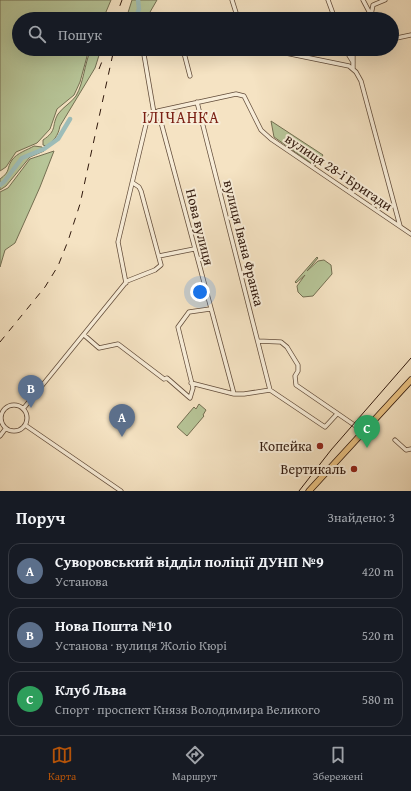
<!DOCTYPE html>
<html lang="uk">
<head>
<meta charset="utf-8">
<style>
	body { margin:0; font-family:"Gentium Book Plus",serif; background:#242831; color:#f1f3f6 }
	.you { position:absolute; left:200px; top:292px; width:14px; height:14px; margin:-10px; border:3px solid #fff; border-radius:50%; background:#1a73e8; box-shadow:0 0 0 6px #1a73e833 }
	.badge { display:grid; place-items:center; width:26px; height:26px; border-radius:50%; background:#b45309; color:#fff; font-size:13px; font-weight:700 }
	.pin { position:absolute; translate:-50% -33px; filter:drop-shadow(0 1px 2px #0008) }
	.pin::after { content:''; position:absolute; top:21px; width:14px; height:12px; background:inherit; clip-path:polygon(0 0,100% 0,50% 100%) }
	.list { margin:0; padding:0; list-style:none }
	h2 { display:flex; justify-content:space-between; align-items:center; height:52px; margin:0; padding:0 16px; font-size:17px }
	h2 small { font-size:13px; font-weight:400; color:#9ea1a6 }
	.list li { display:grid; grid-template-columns:26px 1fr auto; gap:12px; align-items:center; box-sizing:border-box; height:56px; margin:0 8px 8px; padding:0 8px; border:1px solid #363941; border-radius:12px }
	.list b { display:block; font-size:15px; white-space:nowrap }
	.list p { margin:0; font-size:13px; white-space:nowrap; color:#9ea1a6 }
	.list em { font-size:13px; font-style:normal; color:#9ea1a6 }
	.icon { flex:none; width:22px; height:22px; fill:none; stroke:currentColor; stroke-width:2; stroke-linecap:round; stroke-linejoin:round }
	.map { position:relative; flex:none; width:411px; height:491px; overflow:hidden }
	.search { position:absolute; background:#171b24; box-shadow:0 4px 16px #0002; left:12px; right:12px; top:12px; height:44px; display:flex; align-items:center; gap:10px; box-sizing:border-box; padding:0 14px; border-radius:22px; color:#9ea1a6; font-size:15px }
	.sheet { height:244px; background:#171b24 }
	nav { display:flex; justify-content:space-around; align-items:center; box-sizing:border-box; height:56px; border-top:1px solid #363941; background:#171b24; font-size:11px; color:#9ea1a6 }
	nav a { display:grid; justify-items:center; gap:2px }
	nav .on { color:#b45309 }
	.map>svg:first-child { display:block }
	.green { fill:#b7c598; stroke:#746f52 }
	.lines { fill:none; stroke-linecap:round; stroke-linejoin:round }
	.river { stroke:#9dbdb9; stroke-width:4.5 }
	.minor-casing { stroke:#624c3a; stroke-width:5 }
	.highway-casing { stroke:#31190d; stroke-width:7 }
	.minor { stroke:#f8edd8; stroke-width:3.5 }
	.highway { stroke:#eac282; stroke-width:5.5 }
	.tram { stroke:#31190d; stroke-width:1 }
	.rail { stroke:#31190d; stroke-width:1; stroke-dasharray:7 7; stroke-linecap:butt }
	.poi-dot { fill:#8f2418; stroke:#f8edd8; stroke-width:1.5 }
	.labels { text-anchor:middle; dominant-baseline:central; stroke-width:4; stroke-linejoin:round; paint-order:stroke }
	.street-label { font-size:14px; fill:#31190d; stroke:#f8edd8 }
	.poi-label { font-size:14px; fill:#31190d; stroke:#f8edd8; text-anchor:end }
	.quarter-label { font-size:16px; letter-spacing:1px; fill:#7a1f14; stroke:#f8edd8 }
</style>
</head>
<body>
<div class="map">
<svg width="411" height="491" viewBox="0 0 411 491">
	<rect width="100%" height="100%" fill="#f5e3c3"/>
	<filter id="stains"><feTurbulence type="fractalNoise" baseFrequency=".005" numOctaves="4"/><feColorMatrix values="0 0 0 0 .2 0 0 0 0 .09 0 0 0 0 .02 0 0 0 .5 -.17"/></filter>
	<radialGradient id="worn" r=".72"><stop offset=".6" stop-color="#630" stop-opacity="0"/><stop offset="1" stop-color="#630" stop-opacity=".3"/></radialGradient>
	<path class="green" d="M0,0H111L103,19H19V49H89L80,82L74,95L57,109L50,129L37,143L16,152L6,167L0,171Z
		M132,0H157L146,19H126Z
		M91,49H101L95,68L60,126C58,136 54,141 46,146L43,145V140C58,130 51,126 58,114C63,107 71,103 76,96C84,82 84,65 91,49Z
		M271,121L323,155L315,166L274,137Z
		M34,146L42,147L44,151L30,157L6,186L0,190V179C11,171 6,169 12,160C17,153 27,150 34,146Z
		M54,151L40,187L15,243L5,250L0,267V192L8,188L30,159Z
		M317,257L318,258L307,271L318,261L324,260L331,265L332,274L313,296L303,297L298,292L297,286L305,275L296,283L295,282Z
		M199,404L206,410L203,415L204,416L187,436L177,427L194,407L196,409Z"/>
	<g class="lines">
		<path class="river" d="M135,19L139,9L138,0
			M0,185L4,182L22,158L44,149L58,139L70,119"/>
		<g class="minor-casing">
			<path id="minor" d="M232,0L238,19
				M328,0L335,19
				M363,0L373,19
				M371,15L373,5L385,0
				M392,39L411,35
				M143,49L154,113
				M183,49L190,76
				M266,49L349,66L356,72L361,81L400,226
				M345,49L353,62
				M353,69V54L357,49
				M197,102L270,390
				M158,111L234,394
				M159,256L194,249
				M126,283L118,242L147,120L151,115L158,111L236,94L244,96L261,130L271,139L411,234
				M84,335L99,348L118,344L164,379L167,378L190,398L193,388L178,327L189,312L210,309
				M258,341L281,342L287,347L298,365V371L295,376L296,385L363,431
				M191,383L234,394H244L270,390L325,427L337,414
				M1 418a13 13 0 1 1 26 0a13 13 0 1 1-26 0Z
				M23,409L127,281L155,270L161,265L141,191L139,187L133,183
				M25,425L121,491
				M0,436L6,428
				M395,440L406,450L411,449"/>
		</g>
		<g class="highway-casing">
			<path id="highway" d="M309,491L411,380"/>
		</g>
		<use href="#minor" class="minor"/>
		<use href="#highway" class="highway"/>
		<path class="tram" d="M299,491L331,450L411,358"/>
		<path class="rail" d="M115,19L122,0
			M99,69L107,49
			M0,342L45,287L58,266L68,241L80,204L114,49"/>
	</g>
	<g class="poi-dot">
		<circle cx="320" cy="446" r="4"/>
		<circle cx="354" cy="469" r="4"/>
	</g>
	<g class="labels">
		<g class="street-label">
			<text transform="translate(339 172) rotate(34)">вулиця 28-ї Бригади</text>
			<text transform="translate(200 227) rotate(76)">Нова вулиця</text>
			<text transform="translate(244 243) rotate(76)">вулиця Івана Франка</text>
		</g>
		<g class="poi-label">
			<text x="312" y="446">Копейка</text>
			<text x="346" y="469">Вертикаль</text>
		</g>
		<g class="quarter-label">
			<text x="181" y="117">ІЛІЧАНКА</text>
		</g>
	</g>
	<rect width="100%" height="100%" filter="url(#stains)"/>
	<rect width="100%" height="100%" fill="url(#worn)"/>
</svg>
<div class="you"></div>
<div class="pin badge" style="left:122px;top:437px;background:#5c6f8a">A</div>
<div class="pin badge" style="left:31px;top:408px;background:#5c6f8a">B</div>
<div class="pin badge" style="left:367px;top:448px;background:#2e9e5b">C</div>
<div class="search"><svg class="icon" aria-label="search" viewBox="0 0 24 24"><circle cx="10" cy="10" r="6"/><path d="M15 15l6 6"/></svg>Пошук</div>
</div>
<section class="sheet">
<h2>Поруч<small>Знайдено: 3</small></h2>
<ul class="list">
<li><span class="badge" style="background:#5c6f8a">A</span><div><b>Суворовський відділ поліції ДУНП №9</b><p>Установа</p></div><em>420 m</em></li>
<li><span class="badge" style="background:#5c6f8a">B</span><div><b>Нова Пошта №10</b><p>Установа · вулиця Жоліо Кюрі</p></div><em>520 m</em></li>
<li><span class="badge" style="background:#2e9e5b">C</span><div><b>Клуб Льва</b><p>Спорт · проспект Князя Володимира Великого</p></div><em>580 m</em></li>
</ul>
</section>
<nav>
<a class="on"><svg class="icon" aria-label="map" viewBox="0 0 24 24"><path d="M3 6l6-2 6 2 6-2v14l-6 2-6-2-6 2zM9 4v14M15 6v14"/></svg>Карта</a>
<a><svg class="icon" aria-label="directions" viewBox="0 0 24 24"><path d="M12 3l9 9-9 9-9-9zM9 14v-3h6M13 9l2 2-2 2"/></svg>Маршрут</a>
<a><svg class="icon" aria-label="saved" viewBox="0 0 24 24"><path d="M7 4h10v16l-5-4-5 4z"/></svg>Збережені</a>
</nav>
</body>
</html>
